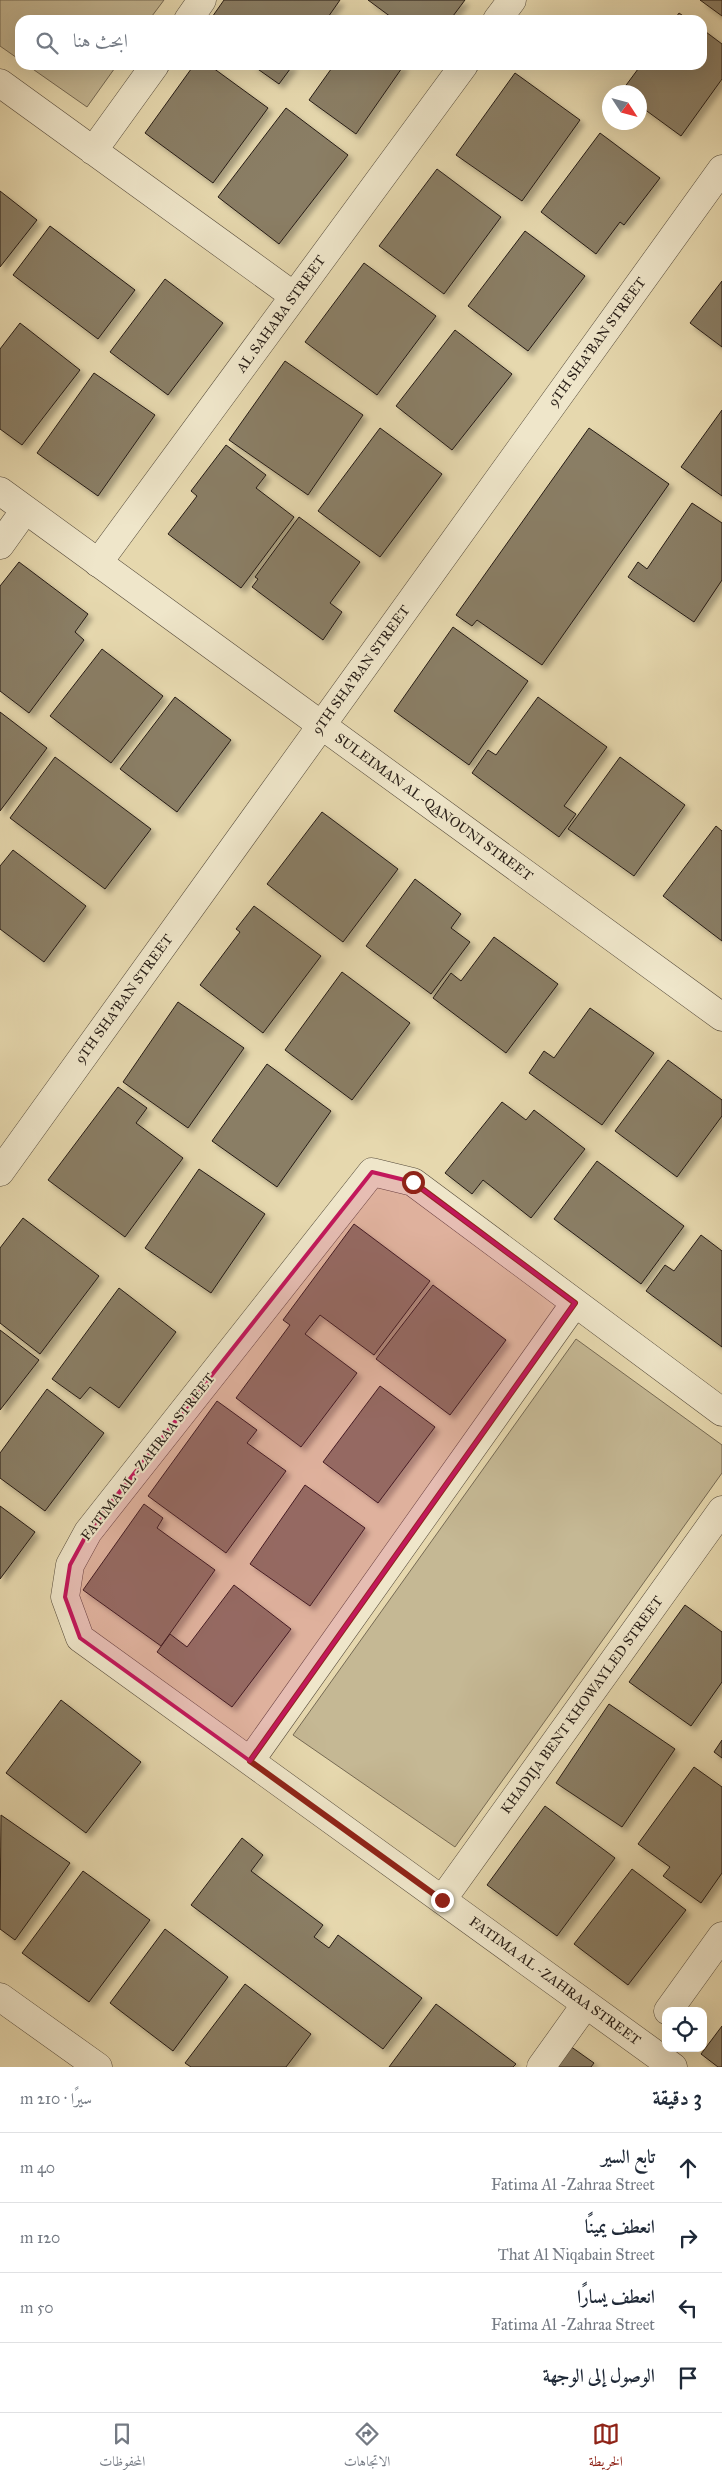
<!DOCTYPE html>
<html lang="ar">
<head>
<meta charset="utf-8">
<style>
	body { margin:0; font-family:"IM FELL Great Primer",Amiri,serif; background:#f2f2f3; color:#1f2937; direction:rtl }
	.controls { position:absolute; right:15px; bottom:15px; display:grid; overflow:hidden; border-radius:10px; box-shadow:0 5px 20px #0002 }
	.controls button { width:45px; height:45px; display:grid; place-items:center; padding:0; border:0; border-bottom:1px solid #e0e1e3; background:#fff; color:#1f2937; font:25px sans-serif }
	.compass { position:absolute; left:602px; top:85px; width:45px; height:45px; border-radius:50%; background:#fff; box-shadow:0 5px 20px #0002; rotate:126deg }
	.stop { position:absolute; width:15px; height:15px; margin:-11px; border:4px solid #8f2418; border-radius:50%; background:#fff }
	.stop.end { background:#8f2418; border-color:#fff; box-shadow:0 1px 5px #0008 }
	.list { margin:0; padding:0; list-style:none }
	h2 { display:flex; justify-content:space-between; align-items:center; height:65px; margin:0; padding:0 20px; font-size:21px }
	h2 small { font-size:16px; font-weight:400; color:#747a83 }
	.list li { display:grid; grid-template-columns:32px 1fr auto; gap:15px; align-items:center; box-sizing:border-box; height:70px; padding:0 20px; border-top:1px solid #e0e1e3 }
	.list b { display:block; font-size:19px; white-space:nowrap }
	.list p { margin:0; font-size:16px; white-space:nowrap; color:#747a83 }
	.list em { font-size:16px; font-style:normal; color:#747a83 }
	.icon { flex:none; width:28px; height:28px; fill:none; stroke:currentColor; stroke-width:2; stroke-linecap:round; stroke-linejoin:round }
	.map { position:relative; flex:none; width:722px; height:2067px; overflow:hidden; direction:ltr }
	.search { position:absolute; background:#fff; box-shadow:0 5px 20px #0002; left:15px; right:15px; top:15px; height:55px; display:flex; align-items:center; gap:12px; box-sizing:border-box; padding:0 18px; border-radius:15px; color:#747a83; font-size:19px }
	.sheet { height:345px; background:#fff }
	nav { display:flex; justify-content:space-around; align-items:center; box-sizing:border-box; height:70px; border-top:1px solid #e0e1e3; background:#fff; font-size:14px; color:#747a83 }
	nav a { display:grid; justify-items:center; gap:2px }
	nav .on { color:#8f2418 }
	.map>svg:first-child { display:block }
	.green { fill:#c5b894; stroke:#766a54 }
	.building { fill:#8a7e65; stroke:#261c15; filter:url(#shadow) }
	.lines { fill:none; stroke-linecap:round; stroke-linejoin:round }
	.minor-casing { stroke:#564b3b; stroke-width:29 }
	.tertiary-casing { stroke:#564b3b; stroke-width:29 }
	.minor { stroke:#efe6ca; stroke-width:28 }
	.tertiary { stroke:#efe6ca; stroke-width:28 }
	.route { stroke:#8f2418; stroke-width:6 }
	.marked { fill:#c2185b; fill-opacity:0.2; stroke:#c2185b; stroke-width:4; stroke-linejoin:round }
	.labels { text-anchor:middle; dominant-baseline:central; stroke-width:4; stroke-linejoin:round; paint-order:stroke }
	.street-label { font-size:14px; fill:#261c15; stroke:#efe6ca }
</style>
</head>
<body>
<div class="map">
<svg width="722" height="2067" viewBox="0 0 722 2067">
	<defs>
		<filter id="shadow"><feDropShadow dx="4.5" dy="4.5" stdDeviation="2.5" flood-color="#0004"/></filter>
	</defs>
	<rect width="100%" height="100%" fill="#e6d8ae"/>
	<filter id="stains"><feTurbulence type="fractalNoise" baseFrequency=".004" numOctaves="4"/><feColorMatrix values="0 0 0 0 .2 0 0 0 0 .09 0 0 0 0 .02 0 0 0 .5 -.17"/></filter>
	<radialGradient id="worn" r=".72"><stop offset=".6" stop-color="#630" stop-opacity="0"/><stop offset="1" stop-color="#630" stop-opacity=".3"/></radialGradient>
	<path class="green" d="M0,0H164L149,20H20V60L0,46Z
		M27,65H117L87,107Z
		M576,1339L722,1445V1473L455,1847L293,1735Z"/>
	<path class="building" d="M224,0H340L326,20H210Z
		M368,0H465L450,20H395Z
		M700,0H722V16Z
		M679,13L689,20H674Z
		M702,29L722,44V79L681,136L640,106V92H621L641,65H702Z
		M194,65H209L268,108L213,183L145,133Z
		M252,65H293L279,84Z
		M334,65H404L356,134L309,100Z
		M515,73L580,120L522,201L456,155Z
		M286,108L348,155L279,244L218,197Z
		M600,133L660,178L624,225L620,222L596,254L541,212Z
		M437,169L501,217L444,294L379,246Z
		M0,191L37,220L0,267Z
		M50,226L135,290L98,339L13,275Z
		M525,231L585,276L528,351L468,306Z
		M364,263L436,316L377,395L305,342Z
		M165,279L223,323L168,395L110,352Z
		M722,281V347L690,323Z
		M20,323L80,370L22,445L0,429V349Z
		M455,330L512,374L452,450L396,406Z
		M285,361L363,415L308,495L229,440Z
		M94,373L155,415L98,496L37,453Z
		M722,410V496L681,467Z
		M380,428L442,474L380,557L318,511Z
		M589,428L669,484L542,665L477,620L472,626L456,615Z
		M226,445L266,475L256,488L294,517L241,588L168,534L197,496L191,491Z
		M692,503L722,523V580L694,622L628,577L638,562L647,569Z
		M299,517L360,562L330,603L342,612L323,640L252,587L258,579L255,577Z
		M19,562L88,614L75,632L84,640L29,713L0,691V586Z
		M453,627L528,681L469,765L394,711Z
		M102,649L163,696L111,763L50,716Z
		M175,697L231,740L177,812L120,769Z
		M538,697L607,747L564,806L576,814L559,837L472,773L488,750L496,755Z
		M0,712L47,748L0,811Z
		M55,757L151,829L105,889L10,818Z
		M620,757L685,805L634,876L568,829Z
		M322,812L398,869L343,942L267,884Z
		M716,826L722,831V941L663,896Z
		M13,850L86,906L44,962L0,929V866Z
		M415,879L461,914L451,928L470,942L431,994L366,946Z
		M254,906L321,956L263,1033L200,985L240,932L236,929Z
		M494,937L558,984L506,1053L433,998L451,973L461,981Z
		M342,972L410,1023L352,1100L285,1050Z
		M178,1002L244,1048L188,1128L123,1082Z
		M590,1008L654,1053L602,1125L529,1073L544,1051L554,1058Z
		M668,1060L722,1100V1116L677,1177L615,1131Z
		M267,1064L331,1111L277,1187L212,1141Z
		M118,1087L147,1108L136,1123L183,1158L125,1237L48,1180Z
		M502,1102L526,1120L534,1110L585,1149L531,1218L483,1180L472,1194L445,1173Z
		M597,1161L684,1226L641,1284L554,1219Z
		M199,1169L265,1214L211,1293L145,1248Z
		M23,1218L99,1276L40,1354L0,1323V1248Z
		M354,1224L430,1281L374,1355L320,1315L305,1334L357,1373L301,1447L236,1398L290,1325L283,1320Z
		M701,1235L722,1251V1347L646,1291L665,1265L674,1271Z
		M433,1285L506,1340L450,1415L376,1359Z
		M119,1288L176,1332L119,1408L90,1387L80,1399L52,1379Z
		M0,1330L39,1360L0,1410Z
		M380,1386L435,1427L378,1503L323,1462Z
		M47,1389L104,1433L45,1511L0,1478V1453Z
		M217,1401L257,1430L247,1443L286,1471L226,1553L148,1496Z
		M305,1485L365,1528L310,1606L250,1564Z
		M144,1504L163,1518L157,1528L215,1570L161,1646L83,1590Z
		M0,1506L35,1532L0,1579Z
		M234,1585L291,1629L232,1707L157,1652L170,1634L187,1647Z
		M685,1605L722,1632V1682L691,1726L629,1682Z
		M61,1700L141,1762L86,1833L6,1773Z
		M609,1704L675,1749L622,1827L556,1783Z
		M722,1740V1758L714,1752Z
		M694,1767L722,1787V1873L701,1903L663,1876L670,1867L638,1844Z
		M545,1806L615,1858L557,1936L487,1885Z
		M1,1815L70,1863L15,1940L0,1929Z
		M242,1838L263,1855L251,1871L323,1925L314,1937L329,1948L338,1935L422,1998L383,2049L191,1905Z
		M632,1869L686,1910L628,1985L574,1944Z
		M83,1871L150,1920L89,2002L22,1953Z
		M165,1929L228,1977L173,2051L110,2003Z
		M245,1984L311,2034L286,2067H191L185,2063Z
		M436,2004L516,2064L513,2067H389Z
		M722,2026V2067H718L701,2054Z
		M570,2046L594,2063L591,2067H555Z"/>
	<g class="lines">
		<g class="minor-casing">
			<path id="minor" d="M188,20L202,0
				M497,20L512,0
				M0,83L294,296
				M93,151L155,65
				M0,545L25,510
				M98,563L464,65
				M250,1761L575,1303
				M442,1900L722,1510
				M668,2011L722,1936
				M541,2067L586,2004
				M673,2067L80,1638L65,1597L70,1565L88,1532L372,1172L413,1182L722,1412"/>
		</g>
		<g class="tertiary-casing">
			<path id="tertiary" d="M0,491L722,1017
				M0,1172L722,169
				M0,1997L98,2067"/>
		</g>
		<use href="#minor" class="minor"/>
		<use href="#tertiary" class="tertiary"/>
	</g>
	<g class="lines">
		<path class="route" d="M413,1182L575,1303L250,1761L442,1900"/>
	</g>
	<path class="marked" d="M372,1172L413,1182L575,1303L250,1761L80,1638L65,1597L70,1565L88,1532Z"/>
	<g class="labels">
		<g class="street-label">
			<text transform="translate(281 314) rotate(-54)">AL SAHABA STREET</text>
			<text transform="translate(597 342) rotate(-54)">9TH SHA'BAN STREET</text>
			<text transform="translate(361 670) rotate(-54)">9TH SHA'BAN STREET</text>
			<text transform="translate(434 807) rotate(36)">SULEIMAN AL-QANOUNI STREET</text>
			<text transform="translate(124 999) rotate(-54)">9TH SHA'BAN STREET</text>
			<text transform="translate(148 1457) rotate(-52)">FATIMA AL -ZAHRAA STREET</text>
			<text transform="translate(582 1705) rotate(-54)">KHADIJA BENT KHOWAYLED STREET</text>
			<text transform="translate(555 1981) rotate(36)">FATIMA AL -ZAHRAA STREET</text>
		</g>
	</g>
	<rect width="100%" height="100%" filter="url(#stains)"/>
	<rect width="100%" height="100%" fill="url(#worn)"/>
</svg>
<div class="controls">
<button><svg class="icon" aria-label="locate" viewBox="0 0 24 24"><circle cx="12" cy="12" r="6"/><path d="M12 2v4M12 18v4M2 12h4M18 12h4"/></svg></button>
</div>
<svg class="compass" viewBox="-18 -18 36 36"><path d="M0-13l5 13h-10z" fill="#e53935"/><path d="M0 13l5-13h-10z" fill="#747a83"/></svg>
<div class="stop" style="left:413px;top:1182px"></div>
<div class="stop end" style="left:442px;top:1900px"></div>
<div class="search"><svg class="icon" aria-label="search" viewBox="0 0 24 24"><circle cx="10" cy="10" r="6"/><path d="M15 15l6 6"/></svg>ابحث هنا</div>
</div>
<section class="sheet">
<h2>3 دقيقة<small>سيرًا · 210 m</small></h2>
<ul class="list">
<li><svg class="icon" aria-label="ahead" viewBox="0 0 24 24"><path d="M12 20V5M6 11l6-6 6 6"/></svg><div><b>تابع السير</b><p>Fatima Al -Zahraa Street</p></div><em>40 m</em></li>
<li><svg class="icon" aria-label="right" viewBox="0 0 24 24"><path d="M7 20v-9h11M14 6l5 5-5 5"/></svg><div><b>انعطف يمينًا</b><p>That Al Niqabain Street</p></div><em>120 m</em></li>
<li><svg class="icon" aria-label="left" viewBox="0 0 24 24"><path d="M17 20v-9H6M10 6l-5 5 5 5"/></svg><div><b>انعطف يسارًا</b><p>Fatima Al -Zahraa Street</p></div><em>50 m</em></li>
<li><svg class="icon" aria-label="arrive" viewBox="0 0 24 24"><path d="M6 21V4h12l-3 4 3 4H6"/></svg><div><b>الوصول إلى الوجهة</b></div></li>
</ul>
</section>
<nav>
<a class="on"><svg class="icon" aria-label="map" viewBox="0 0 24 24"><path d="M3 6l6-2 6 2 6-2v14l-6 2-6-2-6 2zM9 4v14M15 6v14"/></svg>الخريطة</a>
<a><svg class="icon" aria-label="directions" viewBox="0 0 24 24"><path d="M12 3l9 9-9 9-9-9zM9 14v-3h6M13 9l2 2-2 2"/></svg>الاتجاهات</a>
<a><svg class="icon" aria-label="saved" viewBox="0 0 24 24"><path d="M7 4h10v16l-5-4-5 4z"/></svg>المحفوظات</a>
</nav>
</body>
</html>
